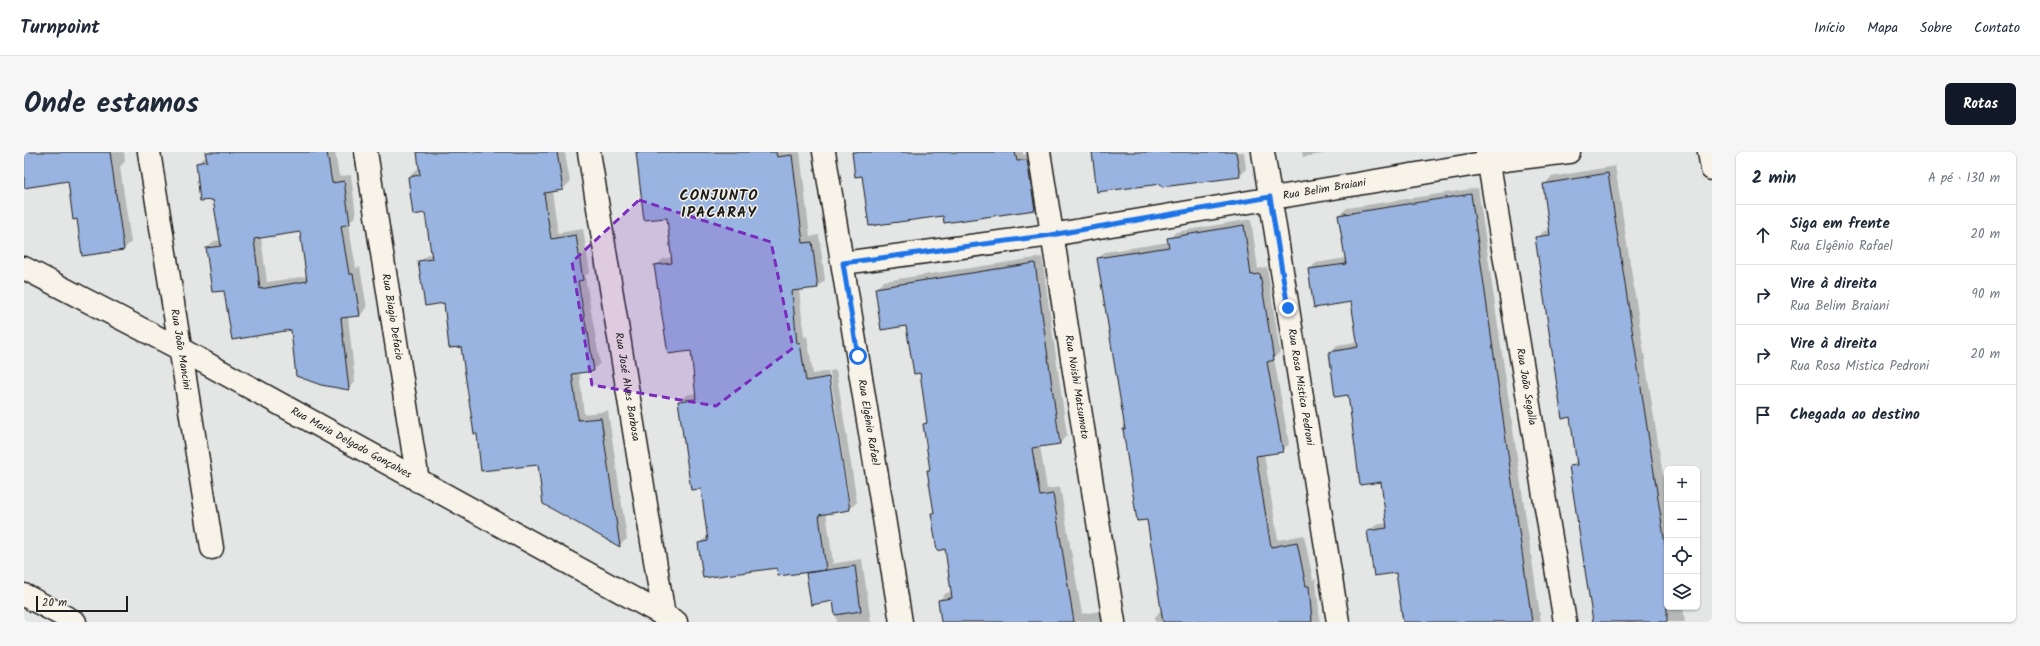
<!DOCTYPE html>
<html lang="pt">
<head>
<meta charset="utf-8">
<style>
	body { margin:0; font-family:Kalam,sans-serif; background:#f6f6f7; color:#1f2937 }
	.controls { position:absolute; right:12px; bottom:12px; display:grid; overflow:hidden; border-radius:6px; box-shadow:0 1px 3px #0004 }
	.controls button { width:36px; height:36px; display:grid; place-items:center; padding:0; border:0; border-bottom:1px solid #e0e1e3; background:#fff; color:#1f2937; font:20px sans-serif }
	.scale { position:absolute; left:12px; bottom:10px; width:92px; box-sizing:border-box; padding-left:4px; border:2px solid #1c1c1c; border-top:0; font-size:11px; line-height:14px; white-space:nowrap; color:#1c1c1c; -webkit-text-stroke:3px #f7f3e8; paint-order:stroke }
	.stop { position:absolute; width:12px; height:12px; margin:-9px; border:3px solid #1a73e8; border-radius:50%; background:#fff }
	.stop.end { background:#1a73e8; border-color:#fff; box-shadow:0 1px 4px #0008 }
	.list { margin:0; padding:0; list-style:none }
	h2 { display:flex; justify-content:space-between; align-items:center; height:52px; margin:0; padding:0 16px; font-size:17px }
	h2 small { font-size:13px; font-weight:400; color:#747a83 }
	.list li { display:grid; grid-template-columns:26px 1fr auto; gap:12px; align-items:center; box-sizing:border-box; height:60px; padding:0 16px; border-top:1px solid #e0e1e3 }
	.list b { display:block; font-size:15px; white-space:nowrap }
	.list p { margin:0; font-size:13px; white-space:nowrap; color:#747a83 }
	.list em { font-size:13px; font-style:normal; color:#747a83 }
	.icon { flex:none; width:22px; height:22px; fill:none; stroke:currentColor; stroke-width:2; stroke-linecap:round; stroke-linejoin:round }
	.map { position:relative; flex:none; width:1688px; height:470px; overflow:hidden; border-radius:6px }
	header { display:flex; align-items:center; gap:24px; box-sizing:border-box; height:56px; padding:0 20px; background:#fff; border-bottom:1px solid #e0e1e3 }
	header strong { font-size:19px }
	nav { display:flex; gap:22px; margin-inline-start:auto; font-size:14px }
	.intro { display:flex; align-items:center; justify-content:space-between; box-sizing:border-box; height:96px; padding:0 24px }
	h1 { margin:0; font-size:28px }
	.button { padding:10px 18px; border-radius:6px; background:#111827; color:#fff; font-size:14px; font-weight:700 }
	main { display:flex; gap:24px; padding:0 24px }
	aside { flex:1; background:#fff; border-radius:6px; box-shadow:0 1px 3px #0004 }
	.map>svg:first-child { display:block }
	.shadow { fill:#0003; fill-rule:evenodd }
	.building { fill:#99b4e0; stroke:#1c1c1c; fill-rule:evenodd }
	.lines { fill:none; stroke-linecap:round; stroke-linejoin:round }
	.street-casing { stroke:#1c1c1c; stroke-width:25 }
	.street { stroke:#f7f3e8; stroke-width:22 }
	.route { stroke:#1a73e8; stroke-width:5 }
	.marked { fill:#7b2cbf; fill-opacity:0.2; stroke:#7b2cbf; stroke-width:3; stroke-dasharray:8 5; stroke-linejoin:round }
	.labels { text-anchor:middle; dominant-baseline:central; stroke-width:3; stroke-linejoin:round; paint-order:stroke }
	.street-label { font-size:11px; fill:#1c1c1c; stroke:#f7f3e8 }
	.district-label { font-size:15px; font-weight:bold; letter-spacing:1px; fill:#1c1c1c; stroke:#f7f3e8 }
</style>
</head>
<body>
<header>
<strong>Turnpoint</strong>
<nav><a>Início</a><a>Mapa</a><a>Sobre</a><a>Contato</a></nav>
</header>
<div class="intro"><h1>Onde estamos</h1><a class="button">Rotas</a></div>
<main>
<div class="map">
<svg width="1688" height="470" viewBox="0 0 1688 470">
	<rect width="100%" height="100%" fill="#e4e6e6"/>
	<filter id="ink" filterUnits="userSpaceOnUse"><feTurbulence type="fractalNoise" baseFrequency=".025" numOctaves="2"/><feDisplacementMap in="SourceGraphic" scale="8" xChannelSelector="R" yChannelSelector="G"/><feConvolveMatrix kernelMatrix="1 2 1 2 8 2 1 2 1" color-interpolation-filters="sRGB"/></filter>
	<g filter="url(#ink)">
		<path class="shadow" d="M0,0H100L101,9L96,15L107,90L100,97L59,103L54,66L45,28L0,35Z
			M182,0H311L315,24L327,23L332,64L324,71L332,116L336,115L343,156L336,163L324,164L331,230L324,237L268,177L183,96L191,89L197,88L190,47L173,11L183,4ZM277,79L283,124L243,130L237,85Z
			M394,0L541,1L546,30L539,37L528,39L534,81L559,77L566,120L561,124L576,211L569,218L555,220L560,262L584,259L603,387L596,393L520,351L515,312L454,280L438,193L420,150L396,110L403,103L408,102L402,60L385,25L392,18L396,17Z
			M613,0H776L786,85L795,83L801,128L794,135L775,137L780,185L783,184L789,222L812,218L833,350L826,357L802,360L809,410L807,412L838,407L847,470H813L810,448L783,422L786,419L754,415L675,391L684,384L678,335L655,250L662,243L673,241L668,197L631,114L639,107L649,105L644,64ZM804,220H806L826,352H824Z
			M829,0H999V3L1010,1L1017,50L1010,57L920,63L839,23Z
			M1069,0H1220L1222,17L1215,24L1138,31Z
			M1278,0H1310L1279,5Z
			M1591,14L1643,349V455H1659L1661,470H1570L1546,315L1553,308L1547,264L1513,86L1520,79L1527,78L1520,33L1527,25Z
			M1454,36L1517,470H1380L1373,420L1344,380L1352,373L1363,371L1357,329L1325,242L1306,200L1313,193L1334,190L1328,149L1285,118L1292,111L1322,106L1315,63L1323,56Z
			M1227,67L1234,117L1243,115L1256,200L1250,206L1265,292L1258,299L1240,302L1254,388L1280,383L1289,428L1292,427L1296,470H1131V465L1138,457L1124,367L1100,277L1101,275L1074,107L1081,100L1145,90V87L1152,80Z
			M1018,105L1043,283L1036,291L1016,294L1023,337L1036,335L1058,462L1077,459L1079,470H918L915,448L922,441L928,440L921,396L908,362L911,359L904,318L907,315L900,272L904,269L897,219L883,173L852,136L860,129Z"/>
		<path class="building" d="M0,0H86L100,98L58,104L53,67L49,68L44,29L0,36Z
			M181,0H303L308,31L320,29L326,72L317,74L325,122H329L336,164L317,166L325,238L297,233L272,224L267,178L208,188L200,139L188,140L182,96L197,94L189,48L176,49L172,11L183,9ZM276,80L283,129L236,137L230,87Z
			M393,0H533L539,38L520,41L527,87L552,83L559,128L554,129L563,180H564L570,219L548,222L554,268L577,266L596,395L519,352L514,313L457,319L453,282H450L437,195L425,196L420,151L401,154L394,109L408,107L401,61L389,63L384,25L396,23Z
			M612,0H752L753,5L768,3L779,91L788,90L794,136L768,139L773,192L776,191L782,229L805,225L826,358L795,363L802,418L754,424L753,416L679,426L674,391L684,389L677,337L667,338L654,249L672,247L667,199L644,202L630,113L648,111L643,66L620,68Z
			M828,0H991L993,9L1003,8L1011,58L920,71L919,64L845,74L838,24L831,25Z
			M1068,0H1212L1216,25L1138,35L1137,32L1073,40Z
			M1584,21L1643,405V470H1569L1545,314L1553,313L1546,265L1538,267L1511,85L1526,83L1519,32Z
			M1447,42L1508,470H1379L1372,421L1350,424L1343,379L1363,376L1357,330L1336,333L1324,243L1311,245L1305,200L1334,195L1327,150L1290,156L1284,117L1322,112L1314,63Z
			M1220,73L1227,123L1236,122L1250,208L1243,210L1259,300L1232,304L1247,395L1273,390L1282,434H1285L1288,470H1139L1123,368L1113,369L1099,277H1101L1073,106L1145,95L1143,86Z
			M1011,111L1036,292L1008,296L1016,344L1029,342L1050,470H917L914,448L928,446L921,397L913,399L907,361H910L903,318H906L899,272L903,271L896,221L890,222L882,174L857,178L851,136Z
			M831,414L837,459L811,463L809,449L787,453L782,421Z"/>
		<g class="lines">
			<g class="street-casing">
				<g id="street">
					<path id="s1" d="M125,0L188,396"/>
					<path id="s2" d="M342,0L394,329"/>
					<path id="s3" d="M565,0L641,470"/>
					<path id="s4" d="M800,0L877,470"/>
					<path id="s5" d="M1015,0L1090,470"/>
					<path id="s6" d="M1239,0L1314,470"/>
					<path id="s7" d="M1463,0L1541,470"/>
					<path d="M1685,0L1688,17"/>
					<path id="s8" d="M819,111L1027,83L1465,10L1545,0"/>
					<path id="s9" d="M0,116L158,198L652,470"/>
					<path d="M0,443L51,470"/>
				</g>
			</g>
			<use href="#street" class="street"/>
		</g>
	</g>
	<g class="lines" filter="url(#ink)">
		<path class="route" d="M834,204L819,111L1027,83L1246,45L1264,156"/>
	</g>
	<path class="marked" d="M615,48L747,90L769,196L692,254L568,233L548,110Z"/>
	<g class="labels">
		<g class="street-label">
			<text stroke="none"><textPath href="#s8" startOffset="487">Rua Belim Braiani</textPath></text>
			<text stroke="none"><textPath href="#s2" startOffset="167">Rua Biagio Defacio</textPath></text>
			<text stroke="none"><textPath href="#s1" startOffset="200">Rua João Mancini</textPath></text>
			<text stroke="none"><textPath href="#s3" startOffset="238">Rua José Alves Barbosa</textPath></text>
			<text stroke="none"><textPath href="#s5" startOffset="238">Rua Noishi Matsumoto</textPath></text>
			<text stroke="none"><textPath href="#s6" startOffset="238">Rua Rosa Mistica Pedroni</textPath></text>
			<text stroke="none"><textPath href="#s7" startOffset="238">Rua João Segalla</textPath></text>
			<text stroke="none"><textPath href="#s4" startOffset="274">Rua Elgênio Rafael</textPath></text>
			<text stroke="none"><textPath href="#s9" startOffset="371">Rua Maria Delgado Gonçalves</textPath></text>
		</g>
		<g class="district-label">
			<text x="695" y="44">CONJUNTO<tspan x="695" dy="17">IPACARAY</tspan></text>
		</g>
	</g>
</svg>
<div class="controls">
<button>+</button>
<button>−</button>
<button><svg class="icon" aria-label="locate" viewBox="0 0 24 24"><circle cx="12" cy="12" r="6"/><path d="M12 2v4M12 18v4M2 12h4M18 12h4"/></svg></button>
<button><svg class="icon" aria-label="layers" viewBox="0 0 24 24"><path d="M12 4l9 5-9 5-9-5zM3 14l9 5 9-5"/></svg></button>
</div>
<div class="scale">20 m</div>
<div class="stop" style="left:834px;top:204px"></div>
<div class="stop end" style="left:1264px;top:156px"></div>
</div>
<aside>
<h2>2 min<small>A pé · 130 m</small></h2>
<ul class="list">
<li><svg class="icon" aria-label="ahead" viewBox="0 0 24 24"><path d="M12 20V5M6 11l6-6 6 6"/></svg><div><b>Siga em frente</b><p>Rua Elgênio Rafael</p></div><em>20 m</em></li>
<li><svg class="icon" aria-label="right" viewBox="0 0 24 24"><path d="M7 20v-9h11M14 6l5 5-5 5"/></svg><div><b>Vire à direita</b><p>Rua Belim Braiani</p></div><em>90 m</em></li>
<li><svg class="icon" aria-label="right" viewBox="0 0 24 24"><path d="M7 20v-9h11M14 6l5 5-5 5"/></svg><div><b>Vire à direita</b><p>Rua Rosa Mistica Pedroni</p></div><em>20 m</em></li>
<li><svg class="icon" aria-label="arrive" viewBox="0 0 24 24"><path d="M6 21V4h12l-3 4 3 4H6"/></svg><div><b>Chegada ao destino</b></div></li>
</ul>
</aside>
</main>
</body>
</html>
